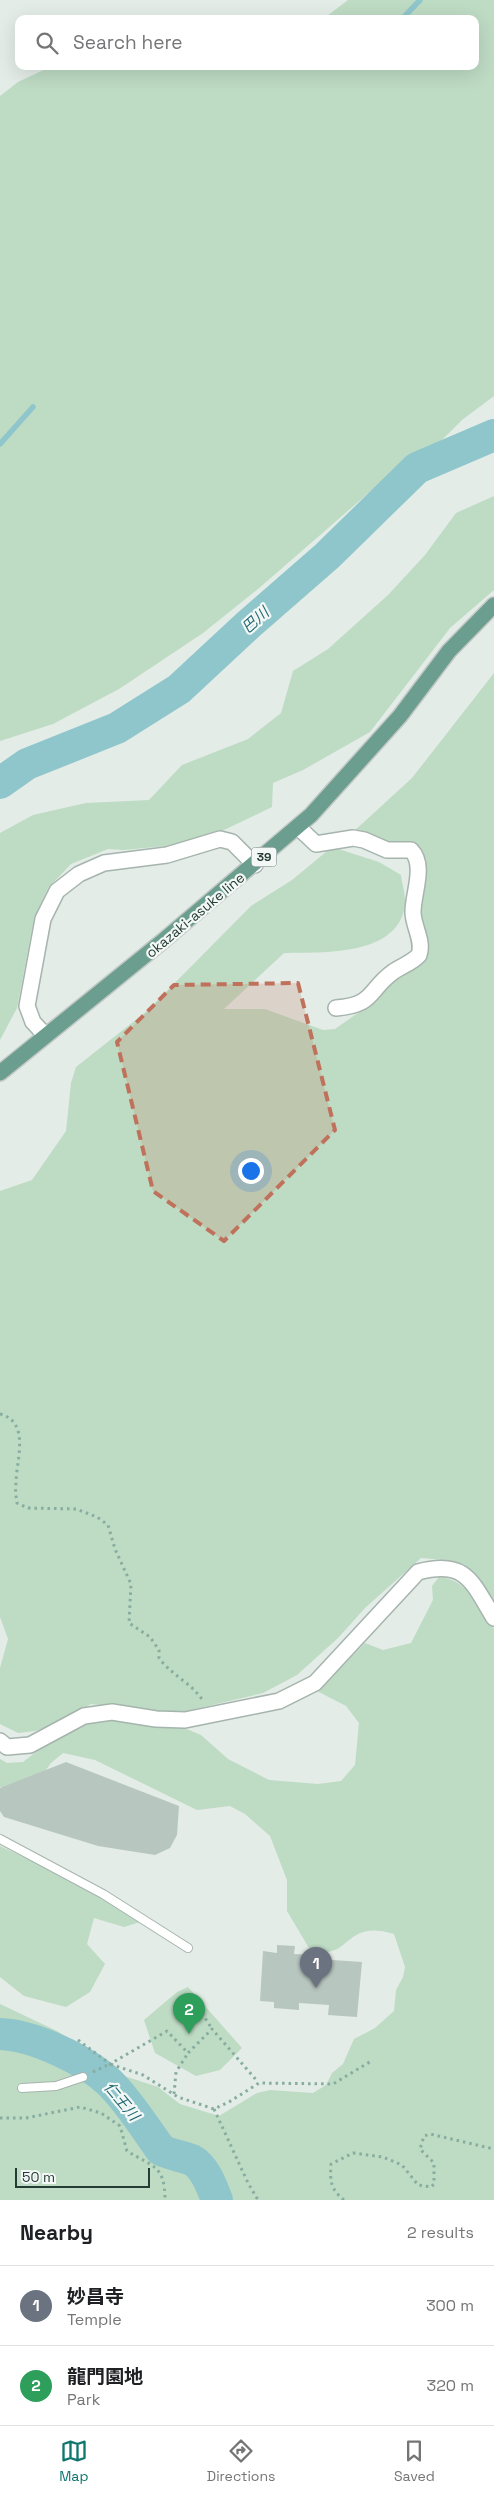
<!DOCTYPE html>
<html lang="en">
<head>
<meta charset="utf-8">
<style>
	body { margin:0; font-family:"Space Grotesk","Noto Sans JP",sans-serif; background:#f2f2f2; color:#202124 }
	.scale { position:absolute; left:15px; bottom:12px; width:135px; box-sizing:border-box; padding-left:5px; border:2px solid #243c34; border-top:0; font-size:14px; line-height:18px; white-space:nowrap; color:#243c34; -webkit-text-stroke:4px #f3f8f6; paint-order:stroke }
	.you { position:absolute; left:250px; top:1170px; width:18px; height:18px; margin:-12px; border:4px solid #fff; border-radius:50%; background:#1a73e8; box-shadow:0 0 0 8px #1a73e833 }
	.badge { display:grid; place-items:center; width:32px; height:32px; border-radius:50%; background:#0f766e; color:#fff; font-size:16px; font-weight:700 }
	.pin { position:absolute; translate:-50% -41px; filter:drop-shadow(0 1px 2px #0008) }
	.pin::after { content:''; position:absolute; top:26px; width:18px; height:15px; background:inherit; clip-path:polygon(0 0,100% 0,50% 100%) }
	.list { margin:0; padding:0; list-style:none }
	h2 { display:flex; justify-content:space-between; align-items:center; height:65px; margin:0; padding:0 20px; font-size:21px }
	h2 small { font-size:16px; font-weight:400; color:#757577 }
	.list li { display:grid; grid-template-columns:32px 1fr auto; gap:15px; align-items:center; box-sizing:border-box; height:80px; padding:0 20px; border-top:1px solid #e0e0e0 }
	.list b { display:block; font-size:19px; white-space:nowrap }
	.list p { margin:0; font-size:16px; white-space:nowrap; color:#757577 }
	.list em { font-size:16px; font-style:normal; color:#757577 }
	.icon { flex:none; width:28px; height:28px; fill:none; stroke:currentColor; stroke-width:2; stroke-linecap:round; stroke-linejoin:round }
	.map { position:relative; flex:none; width:494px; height:2200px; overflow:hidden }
	.search { position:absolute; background:#fff; box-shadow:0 5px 20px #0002; left:15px; right:15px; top:15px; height:55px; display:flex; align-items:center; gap:12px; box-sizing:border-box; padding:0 18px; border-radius:10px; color:#757577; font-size:19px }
	.sheet { height:225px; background:#fff }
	nav { display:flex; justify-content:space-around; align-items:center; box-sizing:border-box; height:70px; border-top:1px solid #e0e0e0; background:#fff; font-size:14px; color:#757577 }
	nav a { display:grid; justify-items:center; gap:2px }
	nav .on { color:#0f766e }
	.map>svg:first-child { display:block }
	.green { fill:#bedbc4 }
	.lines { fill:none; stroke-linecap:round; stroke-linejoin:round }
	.stream { stroke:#8fc6cc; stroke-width:5.5 }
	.river { stroke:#8fc6cc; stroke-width:32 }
	.building { fill:#b8c6c0 }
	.service-casing { stroke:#a6b4ae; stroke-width:10 }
	.minor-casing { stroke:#a6b4ae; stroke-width:18 }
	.primary-casing { stroke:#c2c8c6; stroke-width:18 }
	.path { stroke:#86ad9f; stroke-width:3; stroke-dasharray:2.5 4; stroke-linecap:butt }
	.service { stroke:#fff; stroke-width:8 }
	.minor { stroke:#fff; stroke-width:15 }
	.primary { stroke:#6b9e8e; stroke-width:15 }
	.marked { fill:#c0715b; fill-opacity:0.2; stroke:#c0715b; stroke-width:4; stroke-dasharray:10 6; stroke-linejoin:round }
	.labels { text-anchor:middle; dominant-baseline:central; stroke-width:4.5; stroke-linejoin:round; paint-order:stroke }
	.shield { fill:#f3f8f6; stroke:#62746e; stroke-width:1 }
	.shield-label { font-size:12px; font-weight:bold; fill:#243c34 }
	.street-label { font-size:14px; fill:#243c34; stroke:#f3f8f6 }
	.water-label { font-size:15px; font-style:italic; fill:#236a73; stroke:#f3f8f6 }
</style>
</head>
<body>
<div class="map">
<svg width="494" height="2200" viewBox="0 0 494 2200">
	<rect width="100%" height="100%" fill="#e3ece7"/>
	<path class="green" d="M348,0H494V396L462,420L435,447L388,476L258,589L203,633L119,689L53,724L0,741V96L18,82L52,66H475V19H323Z
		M494,496V590L450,628L370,732L303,770L273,783L272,807L224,830L175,845L124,850L108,849L71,864L48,888L34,918L17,1008L0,1040V833L33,815L86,803L149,800L182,765L248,739L281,713L293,671L328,649L388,595L425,555L456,513Z
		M494,673V1604C470,1563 468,1562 421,1558L365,1608L338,1638L297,1675L263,1693L182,1712L161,1713L91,1704L59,1723L35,1731L18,1733L0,1724V1668L8,1639L0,1617V1191L32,1180L66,1131L71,1083L76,1067L147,1011L251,906L292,880L332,847L379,862L401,875C402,884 406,896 405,905C398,957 322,952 284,953L224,1009H265L323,1030L335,1029L375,1001L388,983L418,966L424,953L419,918L422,864L394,845L352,833L412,778Z
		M439,1577C468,1579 478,1607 494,1629V2200H0V2004L57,2031L118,2074L158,2087L180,2104L219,2116L257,2093L270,2090L313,2093L326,2085L332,2073L343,2064L354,2039L375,2028L394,2011L396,1990L403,1977L405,1967L394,1934C349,1920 350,1952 325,1952C320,1952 314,1949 309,1948L287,1911V1880L270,1836L245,1814L230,1806L197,1810L95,1760L63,1753L51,1763L42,1775L6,1788L0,1787V1759L7,1763L23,1762L58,1735L82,1724L113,1718L158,1727L184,1728L201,1735L228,1759L269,1780L318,1784L341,1781L355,1765L359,1723L346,1706L317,1691L365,1643L383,1650L411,1643L433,1600L432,1586Z
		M0,1846L69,1879L143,1921L124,1927L94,1918L87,1944L105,1964L90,1992L66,2007L24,1996L0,1977Z
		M188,1987L242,2048L220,2070L196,2076L155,2053L144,2020L177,1992Z"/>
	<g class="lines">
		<path class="stream" d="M402,19L420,0
			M0,444L33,407"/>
		<path class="river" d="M0,783L27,764L117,728L179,689L249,624L327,556L417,468L494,435
			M0,2034C33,2035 86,2060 110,2083C130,2103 145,2128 161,2150C171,2155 182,2156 192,2160C205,2167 212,2187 217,2200"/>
	</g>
	<path class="building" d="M66,1762L179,1806L177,1835L170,1848L155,1855L98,1846L4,1817L0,1811V1788Z
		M277,1945L295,1946L294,1954L317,1955V1959L362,1962L357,2017L328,2015L329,2005L299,2003V2010L274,2008V2002L260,2001L263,1951L277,1953Z"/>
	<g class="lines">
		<g class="service-casing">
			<path id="service" d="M0,1839L103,1894L188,1948
				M22,2088L56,2086L83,2077"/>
		</g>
		<g class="minor-casing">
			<path id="minor" d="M298,827L316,844L353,838L364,840L387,850H411C426,865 413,893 413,912C413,926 424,941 419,955C412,963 401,966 393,972C368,990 375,1005 336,1008
				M45,1035L33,1022L27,1006L43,919L57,891L79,874L104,863L167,855L220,839L232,842L255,865
				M0,1741L7,1747L30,1745L84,1716L112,1712L156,1719L185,1720L279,1701L315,1683L418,1572C466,1559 472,1582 494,1618"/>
		</g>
		<g class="primary-casing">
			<path id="primary" d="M0,1073L164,940L311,815L400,716L449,651L494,605"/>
		</g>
		<path class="path" d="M0,1414C31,1422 16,1461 16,1483C15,1490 16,1496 17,1503L28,1508L76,1509L97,1517L108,1525L115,1549L131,1584L129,1623L150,1637L159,1650V1658C171,1675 193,1684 203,1701
			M202,2013L212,2029
			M78,2040L110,2064L167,2031L188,2053L212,2029L258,2082
			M93,2072L110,2064L143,2075L178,2097L214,2109L229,2102L259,2083L333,2084L373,2060
			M174,2094L176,2072L188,2053
			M214,2109L248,2183L258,2200
			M0,2118H26L80,2107L101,2113L120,2126L127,2151C153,2167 165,2165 165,2200
			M344,2200C330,2189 330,2180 331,2164L353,2153L383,2157L402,2165L418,2185L431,2187L434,2184V2163L420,2149L424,2136L430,2134L494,2149"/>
		<use href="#service" class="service"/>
		<use href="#minor" class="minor"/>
		<use href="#primary" class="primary"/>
	</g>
	<path class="marked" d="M298,983L335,1130L224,1241L153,1191L117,1042L174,985Z"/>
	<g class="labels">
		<rect class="shield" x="251.5" y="847.5" width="25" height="19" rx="4"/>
		<g class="shield-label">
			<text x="264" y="857">39</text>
		</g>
		<g class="street-label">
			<text transform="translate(195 915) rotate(-40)">okazaki-asuke line</text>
		</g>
		<g class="water-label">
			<text transform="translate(255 620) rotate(-42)">巴川</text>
			<text transform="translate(122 2101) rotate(50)">仁王川</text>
		</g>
	</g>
</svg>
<div class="scale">50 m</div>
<div class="you"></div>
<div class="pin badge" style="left:316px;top:1988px;background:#6b7280">1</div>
<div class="pin badge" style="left:189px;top:2034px;background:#2e9e5b">2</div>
<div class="search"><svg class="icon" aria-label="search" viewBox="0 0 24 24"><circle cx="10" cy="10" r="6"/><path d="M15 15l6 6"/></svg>Search here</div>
</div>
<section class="sheet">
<h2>Nearby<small>2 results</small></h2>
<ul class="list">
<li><span class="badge" style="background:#6b7280">1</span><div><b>妙昌寺</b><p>Temple</p></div><em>300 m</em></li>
<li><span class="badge" style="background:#2e9e5b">2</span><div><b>龍門園地</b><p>Park</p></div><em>320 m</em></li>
</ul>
</section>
<nav>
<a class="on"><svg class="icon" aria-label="map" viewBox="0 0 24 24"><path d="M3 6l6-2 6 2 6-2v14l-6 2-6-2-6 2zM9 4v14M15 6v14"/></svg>Map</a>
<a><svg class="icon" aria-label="directions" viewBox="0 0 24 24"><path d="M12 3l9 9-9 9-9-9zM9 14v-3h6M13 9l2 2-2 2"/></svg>Directions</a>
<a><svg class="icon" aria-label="saved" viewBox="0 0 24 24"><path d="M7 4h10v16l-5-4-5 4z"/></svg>Saved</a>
</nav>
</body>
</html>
